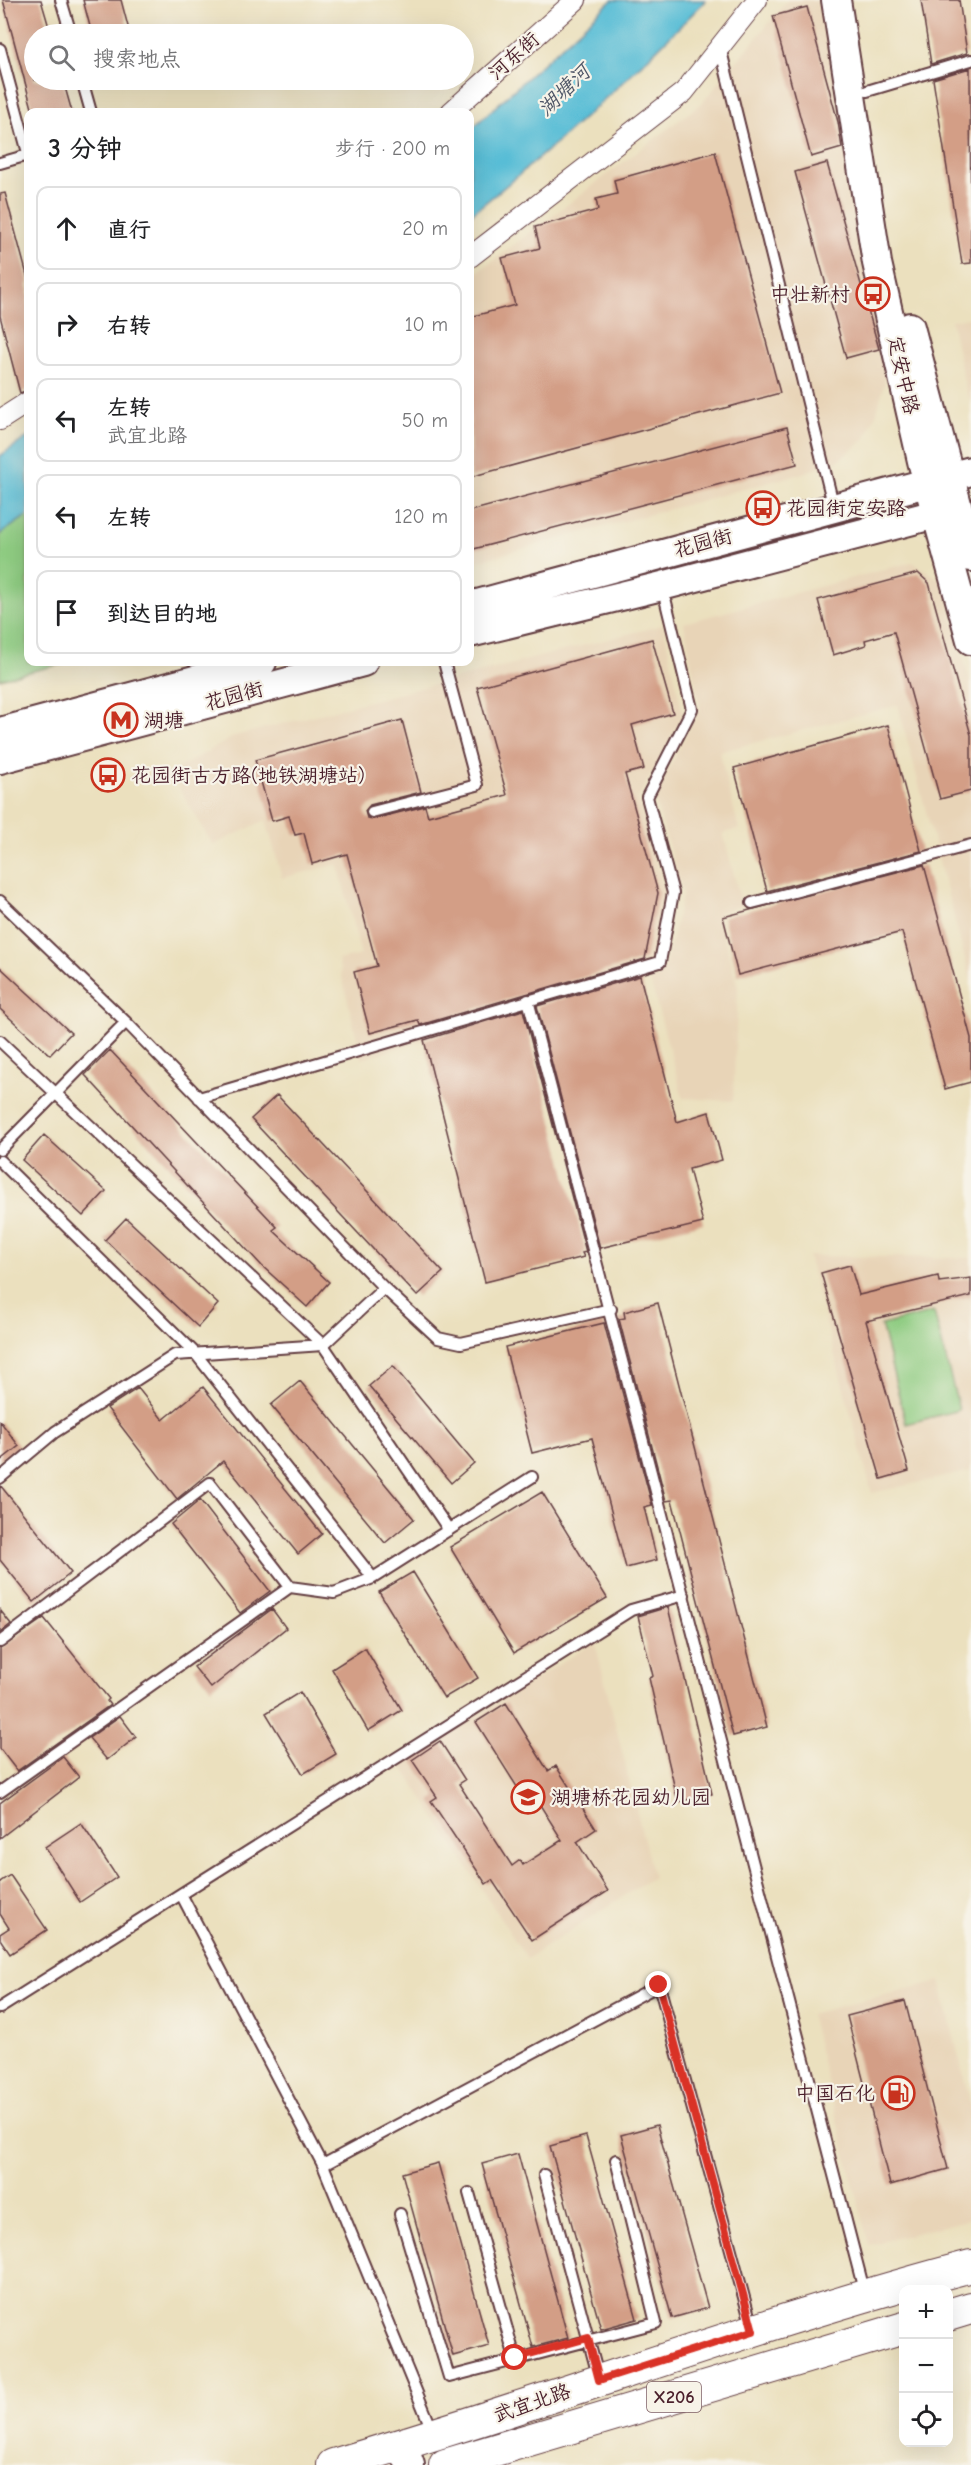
<!DOCTYPE html>
<html lang="zh">
<head>
<meta charset="utf-8">
<style>
	body { margin:0; font-family:"Comic Neue","LXGW WenKai TC",sans-serif; background:#f2f2f2; color:#202124 }
	.controls { position:absolute; right:18px; bottom:18px; display:grid; overflow:hidden; border-radius:12px; box-shadow:0 6px 24px #0002 }
	.controls button { width:54px; height:54px; display:grid; place-items:center; padding:0; border:0; border-bottom:2px solid #e0e0e0; background:#fff; color:#202124; font:30px sans-serif }
	.stop { position:absolute; width:18px; height:18px; margin:-14px; border:4px solid #d93025; border-radius:50%; background:#fff }
	.stop.end { background:#d93025; border-color:#fff; box-shadow:0 2px 6px #0008 }
	.list { margin:0; padding:0; list-style:none }
	h2 { display:flex; justify-content:space-between; align-items:center; height:78px; margin:0; padding:0 24px; font-size:26px }
	h2 small { font-size:20px; font-weight:400; color:#757577 }
	.list li { display:grid; grid-template-columns:39px 1fr auto; gap:18px; align-items:center; box-sizing:border-box; height:84px; margin:0 12px 12px; padding:0 12px; border:2px solid #e0e0e0; border-radius:12px }
	.list b { display:block; font-size:22px; white-space:nowrap }
	.list p { margin:0; font-size:20px; white-space:nowrap; color:#757577 }
	.list em { font-size:20px; font-style:normal; color:#757577 }
	.icon { flex:none; width:33px; height:33px; fill:none; stroke:currentColor; stroke-width:2; stroke-linecap:round; stroke-linejoin:round }
	.map { position:relative; flex:none; width:971px; height:2465px; overflow:hidden }
	.search { position:absolute; background:#fff; box-shadow:0 6px 24px #0002; left:24px; top:24px; width:450px; height:66px; display:flex; align-items:center; gap:15px; box-sizing:border-box; padding:0 21px; border-radius:33px; color:#757577; font-size:22px }
	.panel { position:absolute; background:#fff; box-shadow:0 6px 24px #0002; left:24px; top:108px; width:450px; height:558px; border-radius:12px }
	.map>svg:first-child { display:block }
	.built { fill:#e8d4b7 }
	.green { fill:#8fcc82; stroke:#6c7656; stroke-width:1.5 }
	.water { fill:#58bdd6; stroke:#516e80; stroke-width:1.5 }
	.building { fill:#d39e86 }
	.lines { fill:none; stroke-linecap:round; stroke-linejoin:round }
	.lane-casing { stroke:#623c41; stroke-width:14 }
	.street-casing { stroke:#623c41; stroke-width:22 }
	.secondary-casing { stroke:#623c41; stroke-width:32 }
	.primary-casing { stroke:#623c41; stroke-width:34 }
	.lane { stroke:#fff; stroke-width:10 }
	.street { stroke:#fff; stroke-width:20 }
	.secondary { stroke:#fff; stroke-width:28 }
	.primary { stroke:#fff; stroke-width:32 }
	.route { stroke:#d93025; stroke-width:8 }
	.labels { text-anchor:middle; dominant-baseline:central; stroke-width:4.5; stroke-linejoin:round; paint-order:stroke }
	.shield { fill:#f7f3e8; stroke:#7e5f64; stroke-width:1.5 }
	.shield-label { font-size:18px; font-weight:bold; fill:#4a1f2b }
	.street-label { font-size:20px; fill:#4a1f2b; stroke:#f7f3e8 }
	.poi-label { font-size:20px; fill:#4a1f2b; stroke:#f7f3e8; text-anchor:start }
	.water-label { font-size:21px; font-style:italic; fill:#4f5667; stroke:#f7f3e8 }
</style>
</head>
<body>
<div class="map">
<svg width="971" height="2465" viewBox="0 0 971 2465">
	<rect width="100%" height="100%" fill="#f7f3e8"/>
	<filter id="ink" filterUnits="userSpaceOnUse"><feTurbulence type="fractalNoise" baseFrequency=".0167" numOctaves="2"/><feDisplacementMap in="SourceGraphic" scale="12" xChannelSelector="R" yChannelSelector="G"/><feConvolveMatrix kernelMatrix="1 2 1 2 8 2 1 2 1" color-interpolation-filters="sRGB"/></filter>
	<filter id="wash" filterUnits="userSpaceOnUse"><feTurbulence type="fractalNoise" baseFrequency=".008" numOctaves="4" result="noise"/><feDisplacementMap in="SourceGraphic" scale="24" xChannelSelector="R" yChannelSelector="G"/><feGaussianBlur stdDeviation="1.35" result="paint"/><feColorMatrix in="noise" values="0 0 0 0 0 0 0 0 0 0 0 0 0 0 0 0 0 1.4 0 .05"/><feComposite in="paint" operator="in"/></filter>
	<g filter="url(#wash)">
		<rect width="100%" height="100%" fill="#ebe0be"/>
		<path class="built" d="M788,0H828L842,75L852,200L889,365L877,412L865,439L839,460L803,473L470,563V278L702,103Z
			M971,318V401L966,391L951,320Z
			M912,562L943,581L971,686V982L898,705L719,752L739,829L723,833L742,906L718,913L738,987L733,1101L683,1098L648,973L362,1059L338,960L361,955L338,864L282,878L266,820L213,845L170,773L235,736L663,625L683,714L638,799L665,893L649,973L664,971L683,893L654,797L700,708L684,623Z
			M808,1256L971,1258V1471L872,1493Z
			M595,1642L653,1877L527,1959L400,1763Z
			M940,1981L971,2106V2219L869,2245L810,2014Z"/>
		<path class="green" d="M28,515V662H70L0,679V534Z
			M934,1312L959,1410L906,1424L881,1325Z"/>
		<path class="water" d="M612,0H706C632,76 553,149 470,215V130Z
			M28,437V515L0,534V456Z"/>
		<g id="blocks">
			<path class="building" d="M3,0H41L51,34H34V80H63L72,112H33Z
				M83,0H121L130,34H92Z
				M921,0H959L967,53L931,64Z
				M807,7L838,122L842,148L811,157L773,16Z
				M970,68L971,263L962,264L933,79Z
				M715,152L780,393L470,477V317L515,305L502,258L540,248L535,227L598,210L596,199L617,194L614,180Z
				M827,163L879,349L846,358L795,172Z
				M5,193L28,279V390L20,393L0,316V194Z
				M787,427L797,464L470,550V511Z
				M918,573L929,583L971,735V791L940,799L894,632L865,640L866,645L833,655L818,600Z
				M652,639L673,713L632,725L644,769L625,774L658,893L645,959L420,1025L418,1020L370,1033L354,972L377,966L347,854L312,864L304,833L295,835L289,816L272,821L255,760L402,720L421,792L370,805L365,811L367,818L374,819L425,806L428,816L507,795L477,687Z
				M888,725L921,851L767,891L734,768Z
				M924,865L971,1038V1082L945,1089L902,932L738,975L723,917Z
				M0,967L71,1033L50,1055L0,1009Z
				M640,976L677,1122L709,1112L722,1160L689,1169L703,1223L600,1248L537,1006Z
				M523,1010L586,1252L582,1253L584,1257L485,1282L424,1040Z
				M110,1050L277,1227L273,1230L329,1282L307,1307L262,1266L85,1075Z
				M277,1095L443,1272L417,1296L251,1119Z
				M44,1135L106,1191L83,1216L22,1160Z
				M126,1218L218,1304L198,1327L105,1240Z
				M850,1265L859,1295L938,1276L939,1282L971,1278V1296L866,1321L909,1471L881,1479L821,1273Z
				M658,1303L767,1727L733,1736L672,1500L666,1501L619,1319L625,1318L624,1312Z
				M604,1323L652,1505L644,1507L657,1560L626,1568L592,1438L532,1453L505,1347Z
				M393,1366L474,1463L451,1483L369,1386Z
				M300,1381L414,1519L385,1543L271,1405Z
				M203,1387L322,1534L298,1554L223,1461L177,1499L107,1408L138,1388L163,1420Z
				M0,1421L19,1446L0,1461Z
				M0,1485L71,1573L34,1602L0,1560Z
				M542,1492L607,1598L514,1653L450,1547Z
				M200,1500L270,1591L240,1613L171,1524Z
				M413,1572L478,1678L444,1698L379,1592Z
				M668,1607L712,1794L678,1802L649,1678L653,1676L638,1616Z
				M272,1609L286,1628L211,1688L194,1667Z
				M0,1610L11,1624L0,1633Z
				M44,1618L109,1699L107,1701L110,1705L17,1771L0,1749V1649Z
				M365,1648L402,1710L368,1731L332,1669Z
				M300,1692L336,1754L303,1774L266,1713Z
				M506,1703L548,1771L556,1766L596,1829L577,1842L608,1891L532,1940L492,1880L486,1884L431,1801L437,1797L412,1760L440,1741L465,1780L459,1784L512,1866L520,1860L523,1865L562,1840L527,1784L519,1790L476,1722Z
				M120,1716L136,1737L107,1760L89,1738Z
				M63,1757L79,1777L0,1838V1803Z
				M81,1823L117,1877L80,1902L45,1847Z
				M10,1875L47,1930L10,1954L0,1939V1934L9,1928L0,1914V1882Z
				M905,2001L948,2169L890,2185L847,2016Z
				M657,2125L708,2308L672,2318L621,2135Z
				M586,2136L637,2319L601,2329L550,2146Z
				M518,2154L568,2338L533,2347L482,2164Z
				M438,2163L489,2346L453,2356L402,2173Z"/>
		</g>
	</g>
	<g filter="url(#ink)">
		<use href="#blocks" fill-opacity="0" stroke="#623c41" stroke-width="1.5"/>
		<g class="lines">
			<g class="lane-casing">
				<path id="lane" d="M61,0L71,34
					M720,47L834,508
					M0,49L28,153
					M82,80L91,112
					M867,91L971,60
					M0,163L28,155
					M372,812L477,785L444,662
					M0,901L126,1022L384,1288L438,1338L461,1343L611,1309
					M752,903L971,845
					M528,1000L865,2294
					M0,1041L323,1345L449,1530
					M199,1098L660,962L673,893L647,797L692,709L662,586
					M0,1150L126,1022
					M0,1161L195,1353L373,1578
					M0,1478L55,1432L175,1355L323,1345L384,1288
					M0,1642L210,1483L290,1587
					M0,1792L290,1587L334,1593L373,1578L532,1477
					M181,1894L323,2165L433,2432
					M0,2008L631,1610L684,1595
					M323,2165L659,1985L752,2327
					M544,2175L599,2379
					M469,2193L515,2358
					M400,2214L449,2377L656,2323L616,2160"/>
			</g>
			<g class="street-casing">
				<path id="street" d="M451,112L576,0
					M470,257L684,92L757,0
					M0,420L28,402"/>
			</g>
			<g class="secondary-casing">
				<path id="secondary" d="M836,0L877,263L922,461L971,640
					M910,327L971,557
					M470,606L971,471
					M470,633L662,586L955,509
					M0,732L262,662
					M0,759L363,662
					M403,2445L410,2465"/>
			</g>
			<g class="primary-casing">
				<path id="primary" d="M948,2315L971,2308
					M333,2465C547,2403 755,2323 971,2266
					M445,2465L904,2328"/>
			</g>
			<use href="#lane" class="lane"/>
			<use href="#street" class="street"/>
			<use href="#secondary" class="secondary"/>
			<use href="#primary" class="primary"/>
		</g>
	</g>
	<g class="lines" filter="url(#ink)">
		<path class="route" d="M515,2358L588,2338L599,2380L753,2331L659,1985"/>
	</g>
	<defs>
		<g id="bus-ring" transform="scale(1.725)"><circle r="9.5" fill="#f7f3e8" stroke="#c8321e" stroke-width="1.5"/><path d="M-5-6H5V4H4V6H2V4H-2V6H-4V4H-5ZM-3.5-4V0h7V-4ZM-3.5 1.2v1.5H-2V1.2ZM2 1.2v1.5H3.5V1.2Z" fill="#c8321e"/></g>
		<g id="metro-ring" transform="scale(1.725)"><circle r="9.5" fill="#f7f3e8" stroke="#c8321e" stroke-width="1.5"/><path d="M-5.5 5V-5H-3L0 0L3-5H5.5V5H3V-.5L0 4L-3-.5V5Z" fill="#c8321e"/></g>
		<g id="school-ring" transform="scale(1.725)"><circle r="9.5" fill="#f7f3e8" stroke="#c8321e" stroke-width="1.5"/><path d="M0-5L7-2L0 1L-7-2ZM-4 1L0 2.5L4 1V4Q0 6-4 4Z" fill="#c8321e"/></g>
		<g id="fuel-ring" transform="scale(1.725)"><circle r="9.5" fill="#f7f3e8" stroke="#c8321e" stroke-width="1.5"/><path d="M-5.5-6h7V0h2V4h1.3V-2.5L3-4.5l.8-.8L6-3V5H2.5V1h-1V6h-7ZM-4.2-4.7v3.2H.2V-4.7Z" fill="#c8321e"/></g>
	</defs>
	<g fill-rule="evenodd">
		<use href="#bus-ring" x="873" y="294"/>
		<use href="#bus-ring" x="763" y="508"/>
		<use href="#metro-ring" x="121" y="720"/>
		<use href="#bus-ring" x="108" y="775"/>
		<use href="#school-ring" x="528" y="1797"/>
		<use href="#fuel-ring" x="898" y="2093"/>
	</g>
	<g class="labels">
		<rect class="shield" x="647" y="2382" width="54" height="30" rx="4.5"/>
		<g class="shield-label">
			<text x="674" y="2397">X206</text>
		</g>
		<g class="street-label">
			<text transform="translate(514 56) rotate(-42)">河东街</text>
			<text transform="translate(903 375) rotate(77)">定安中路</text>
			<text transform="translate(703 543) rotate(-15)">花园街</text>
			<text transform="translate(234 696) rotate(-15)">花园街</text>
			<text transform="translate(532 2403) rotate(-19)">武宜北路</text>
		</g>
		<g class="poi-label">
			<text x="850" y="294" text-anchor="end">中壮新村</text>
			<text x="786" y="508">花园街定安路</text>
			<text x="144" y="720">湖塘</text>
			<text x="131" y="775">花园街古方路(地铁湖塘站)</text>
			<text x="551" y="1797">湖塘桥花园幼儿园</text>
			<text x="875" y="2093" text-anchor="end">中国石化</text>
		</g>
		<g class="water-label">
			<text transform="translate(564 90) rotate(-44)">湖塘河</text>
		</g>
	</g>
</svg>
<div class="controls">
<button>+</button>
<button>−</button>
<button><svg class="icon" aria-label="locate" viewBox="0 0 24 24"><circle cx="12" cy="12" r="6"/><path d="M12 2v4M12 18v4M2 12h4M18 12h4"/></svg></button>
</div>
<div class="stop" style="left:515px;top:2358px"></div>
<div class="stop end" style="left:659px;top:1985px"></div>
<div class="search"><svg class="icon" aria-label="search" viewBox="0 0 24 24"><circle cx="10" cy="10" r="6"/><path d="M15 15l6 6"/></svg>搜索地点</div>
<section class="panel">
<h2>3 分钟<small>步行 · 200 m</small></h2>
<ul class="list">
<li><svg class="icon" aria-label="ahead" viewBox="0 0 24 24"><path d="M12 20V5M6 11l6-6 6 6"/></svg><div><b>直行</b></div><em>20 m</em></li>
<li><svg class="icon" aria-label="right" viewBox="0 0 24 24"><path d="M7 20v-9h11M14 6l5 5-5 5"/></svg><div><b>右转</b></div><em>10 m</em></li>
<li><svg class="icon" aria-label="left" viewBox="0 0 24 24"><path d="M17 20v-9H6M10 6l-5 5 5 5"/></svg><div><b>左转</b><p>武宜北路</p></div><em>50 m</em></li>
<li><svg class="icon" aria-label="left" viewBox="0 0 24 24"><path d="M17 20v-9H6M10 6l-5 5 5 5"/></svg><div><b>左转</b></div><em>120 m</em></li>
<li><svg class="icon" aria-label="arrive" viewBox="0 0 24 24"><path d="M6 21V4h12l-3 4 3 4H6"/></svg><div><b>到达目的地</b></div></li>
</ul>
</section>
</div>
</body>
</html>
